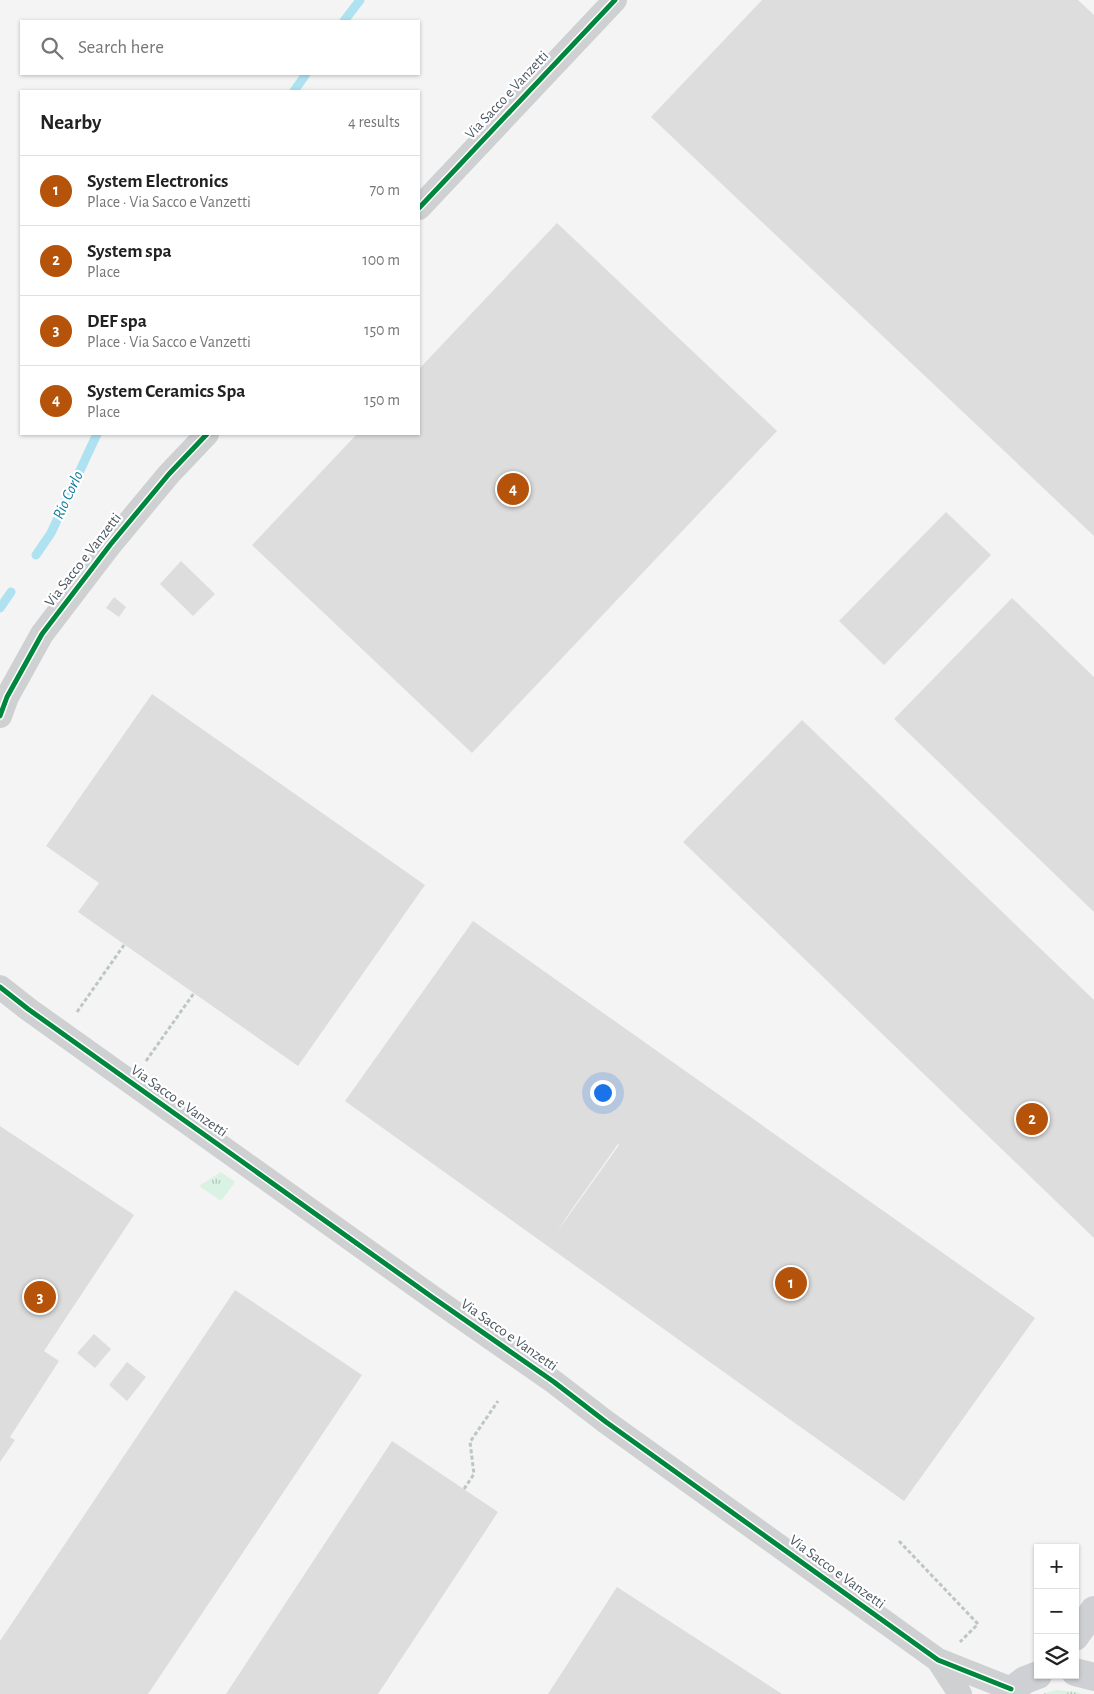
<!DOCTYPE html>
<html lang="en">
<head>
<meta charset="utf-8">
<style>
	body { margin:0; font-family:"Alegreya Sans",sans-serif; background:#f2f2f2; color:#222 }
	.controls { position:absolute; right:15px; bottom:15px; display:grid; overflow:hidden; border-radius:0px; box-shadow:0 1px 4px #0004 }
	.controls button { width:45px; height:45px; display:grid; place-items:center; padding:0; border:0; border-bottom:1px solid #e0e0e0; background:#fff; color:#222; font:25px sans-serif }
	.you { position:absolute; left:602px; top:1092px; width:18px; height:18px; margin:-12px; border:4px solid #fff; border-radius:50%; background:#1a73e8; box-shadow:0 0 0 8px #1a73e833 }
	.badge { display:grid; place-items:center; width:32px; height:32px; border-radius:50%; background:#b45309; color:#fff; font-size:16px; font-weight:700 }
	.pin { position:absolute; translate:-50% -50%; border:2px solid #fff; box-shadow:0 1px 5px #0006 }
	.list { margin:0; padding:0; list-style:none }
	h2 { display:flex; justify-content:space-between; align-items:center; height:65px; margin:0; padding:0 20px; font-size:21px }
	h2 small { font-size:16px; font-weight:400; color:#767676 }
	.list li { display:grid; grid-template-columns:32px 1fr auto; gap:15px; align-items:center; box-sizing:border-box; height:70px; padding:0 20px; border-top:1px solid #e0e0e0 }
	.list b { display:block; font-size:19px; white-space:nowrap }
	.list p { margin:0; font-size:16px; white-space:nowrap; color:#767676 }
	.list em { font-size:16px; font-style:normal; color:#767676 }
	.icon { flex:none; width:28px; height:28px; fill:none; stroke:currentColor; stroke-width:2; stroke-linecap:round; stroke-linejoin:round }
	.map { position:relative; flex:none; width:1094px; height:1694px; overflow:hidden }
	.search { position:absolute; background:#fff; box-shadow:0 1px 4px #0004; left:20px; top:20px; width:400px; height:55px; display:flex; align-items:center; gap:12px; box-sizing:border-box; padding:0 18px; border-radius:0px; color:#767676; font-size:19px }
	.panel { position:absolute; background:#fff; box-shadow:0 1px 4px #0004; left:20px; top:90px; width:400px; height:345px; border-radius:0px }
	.map>svg:first-child { display:block }
	.grass { fill:url(#grass-tufts) }
	.lines { fill:none; stroke-linecap:round; stroke-linejoin:round }
	.stream { stroke:#aee2f0; stroke-width:9 }
	.building { fill:#ddddde; fill-rule:evenodd }
	.path { stroke:#bcc7c4; stroke-width:3; stroke-dasharray:4 2.5; stroke-linecap:butt }
	.street { stroke:#ced0d2; stroke-width:24 }
	.secondary { stroke:#ced0d4; stroke-width:28 }
	.cycleway-casing { stroke:#fff; stroke-width:8 }
	.cycleway { stroke:#00873e; stroke-width:5 }
	.labels { text-anchor:middle; dominant-baseline:central; stroke-width:4.5; stroke-linejoin:round; paint-order:stroke }
	.street-label { font-size:15px; fill:#4a5661; stroke:#fff }
	.water-label { font-size:16px; font-style:italic; fill:#0c7c9b; stroke:#fff }
</style>
</head>
<body>
<div class="map">
<svg width="1094" height="1694" viewBox="0 0 1094 1694">
	<defs>
		<pattern id="grass-tufts" width="24" height="20" patternUnits="userSpaceOnUse" patternTransform="scale(1.25)"><rect width="24" height="20" fill="#d9f2e3"/><path d="M3 7l-1-3M5 7V3M7 7l1-3M15 17l-1-3M17 17v-4M19 17l1-3" fill="none" stroke="#b2c7bb"/></pattern>
	</defs>
	<rect width="100%" height="100%" fill="#f4f4f4"/>
	<path class="grass" d="M221,1172L235,1182L221,1201L199,1186Z
		M1056,1690L1077,1692L1082,1694H1042Z"/>
	<g class="lines">
		<path class="stream" d="M344,21L360,0
			M294,91L306,74
			M36,555L51,533L97,434
			M0,608L11,592"/>
	</g>
	<path class="building" d="M762,0H1078L1094,15V536L651,117Z
		M557,223L777,431L472,753L252,545L357,434H419V369Z
		M946,512L991,555L884,665L839,621Z
		M181,561L215,594L193,616L160,584Z
		M114,597L126,607L119,617L106,608Z
		M1012,598L1094,677V912L894,719Z
		M152,694L425,885L298,1066L78,912L99,883L46,846Z
		M802,720L1094,1000V1238L683,842Z
		M473,921L1035,1318L904,1501L345,1101ZM618,1144L619,1145L557,1232L570,1212Z
		M0,1126L134,1215L44,1351L59,1361L10,1437L15,1440L0,1462Z
		M235,1290L362,1375L148,1694H0V1641Z
		M94,1334L111,1349L95,1368L77,1353Z
		M127,1362L146,1377L127,1401L109,1385Z
		M392,1441L498,1512L378,1694H226Z
		M617,1587L657,1613L782,1694H548Z"/>
	<g class="lines">
		<path class="path" d="M77,1012L124,945
			M146,1061L194,993
			M464,1489L474,1474L470,1442L498,1401
			M899,1541L978,1624L960,1642"/>
		<path class="street" d="M419,208L615,0
			M0,716L7,697L42,634L110,545L169,474L207,434
			M0,987L28,1009L432,1297L554,1382L606,1422L938,1660L1011,1689
			M938,1660L960,1694"/>
		<path class="secondary" d="M1075,1637L1094,1610
			M1075,1672L1094,1677
			M1006,1694L1025,1680L1038,1675"/>
		<g class="cycleway-casing">
			<path id="cycleway" d="M419,208L615,0
				M0,716L7,697L42,634L110,545L169,474L207,434
				M0,987L28,1009L432,1297L554,1382L606,1422L938,1660L1011,1689"/>
		</g>
		<use href="#cycleway" class="cycleway"/>
	</g>
	<g class="labels">
		<g class="street-label">
			<text transform="translate(507 95) rotate(-47)">Via Sacco e Vanzetti</text>
			<text transform="translate(83 560) rotate(-52)">Via Sacco e Vanzetti</text>
			<text transform="translate(179 1101) rotate(35)">Via Sacco e Vanzetti</text>
			<text transform="translate(509 1335) rotate(35)">Via Sacco e Vanzetti</text>
			<text transform="translate(837 1572) rotate(36)">Via Sacco e Vanzetti</text>
		</g>
		<g class="water-label">
			<text transform="translate(68 495) rotate(-65)">Rio Corlo</text>
		</g>
	</g>
</svg>
<div class="controls">
<button>+</button>
<button>−</button>
<button><svg class="icon" aria-label="layers" viewBox="0 0 24 24"><path d="M12 4l9 5-9 5-9-5zM3 14l9 5 9-5"/></svg></button>
</div>
<div class="you"></div>
<div class="pin badge" style="left:791px;top:1283px">1</div>
<div class="pin badge" style="left:1032px;top:1119px">2</div>
<div class="pin badge" style="left:40px;top:1297px">3</div>
<div class="pin badge" style="left:513px;top:489px">4</div>
<div class="search"><svg class="icon" aria-label="search" viewBox="0 0 24 24"><circle cx="10" cy="10" r="6"/><path d="M15 15l6 6"/></svg>Search here</div>
<section class="panel">
<h2>Nearby<small>4 results</small></h2>
<ul class="list">
<li><span class="badge">1</span><div><b>System Electronics</b><p>Place · Via Sacco e Vanzetti</p></div><em>70 m</em></li>
<li><span class="badge">2</span><div><b>System spa</b><p>Place</p></div><em>100 m</em></li>
<li><span class="badge">3</span><div><b>DEF spa</b><p>Place · Via Sacco e Vanzetti</p></div><em>150 m</em></li>
<li><span class="badge">4</span><div><b>System Ceramics Spa</b><p>Place</p></div><em>150 m</em></li>
</ul>
</section>
</div>
</body>
</html>
